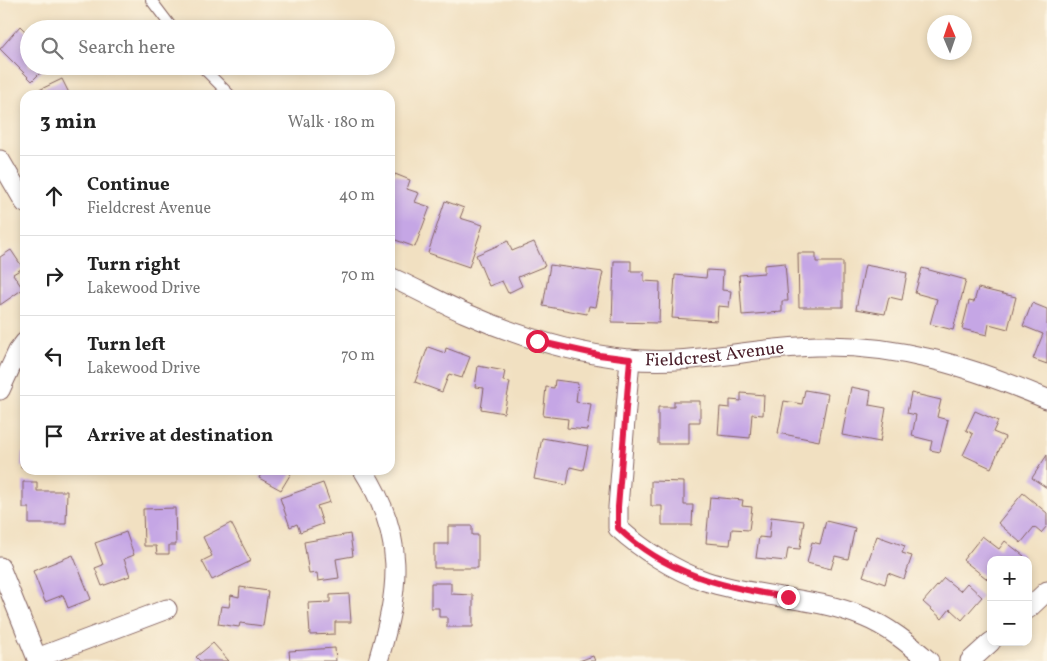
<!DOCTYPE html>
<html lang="en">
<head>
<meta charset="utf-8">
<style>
	body { margin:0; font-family:Vollkorn,serif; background:#f6f6f6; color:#222 }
	.controls { position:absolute; right:15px; bottom:15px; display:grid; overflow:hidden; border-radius:10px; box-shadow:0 2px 8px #0003 }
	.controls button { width:45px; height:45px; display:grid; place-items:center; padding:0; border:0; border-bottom:1px solid #e0e0e0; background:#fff; color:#222; font:25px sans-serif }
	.compass { position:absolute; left:927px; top:15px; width:45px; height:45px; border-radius:50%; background:#fff; box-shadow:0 2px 8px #0003; rotate:358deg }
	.stop { position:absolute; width:15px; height:15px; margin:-11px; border:4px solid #e11d48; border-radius:50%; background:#fff }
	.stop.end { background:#e11d48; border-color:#fff; box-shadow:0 1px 5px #0008 }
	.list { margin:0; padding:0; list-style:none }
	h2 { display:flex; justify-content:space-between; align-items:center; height:65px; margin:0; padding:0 20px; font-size:21px }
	h2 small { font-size:16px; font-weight:400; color:#767676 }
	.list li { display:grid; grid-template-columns:32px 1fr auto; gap:15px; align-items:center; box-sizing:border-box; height:80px; padding:0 20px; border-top:1px solid #e0e0e0 }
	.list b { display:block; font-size:19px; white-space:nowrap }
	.list p { margin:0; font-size:16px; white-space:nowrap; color:#767676 }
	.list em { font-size:16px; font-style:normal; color:#767676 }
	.icon { flex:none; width:28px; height:28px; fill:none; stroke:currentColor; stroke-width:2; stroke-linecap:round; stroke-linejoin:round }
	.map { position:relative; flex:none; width:1047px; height:661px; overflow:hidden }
	.search { position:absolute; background:#fff; box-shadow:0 2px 8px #0003; left:20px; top:20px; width:375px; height:55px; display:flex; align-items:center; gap:12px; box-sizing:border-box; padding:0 18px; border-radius:28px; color:#767676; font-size:19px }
	.panel { position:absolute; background:#fff; box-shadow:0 2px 8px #0003; left:20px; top:90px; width:375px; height:385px; border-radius:15px }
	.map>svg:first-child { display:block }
	.building { fill:#c5a6e5 }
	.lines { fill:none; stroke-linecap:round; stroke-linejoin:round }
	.service-casing { stroke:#846360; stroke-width:12 }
	.minor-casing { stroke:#846360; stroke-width:21 }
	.service { stroke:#fff; stroke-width:10 }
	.minor { stroke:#fff; stroke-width:19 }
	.route { stroke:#e11d48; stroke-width:6 }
	.labels { text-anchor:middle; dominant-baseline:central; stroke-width:4; stroke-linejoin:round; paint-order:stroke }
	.street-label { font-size:18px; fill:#4a1f2b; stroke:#fcf5e5 }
</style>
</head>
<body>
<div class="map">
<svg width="1047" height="661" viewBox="0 0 1047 661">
	<rect width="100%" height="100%" fill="#fcf5e5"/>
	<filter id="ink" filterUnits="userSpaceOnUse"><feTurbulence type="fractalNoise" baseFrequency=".02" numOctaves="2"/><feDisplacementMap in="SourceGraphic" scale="10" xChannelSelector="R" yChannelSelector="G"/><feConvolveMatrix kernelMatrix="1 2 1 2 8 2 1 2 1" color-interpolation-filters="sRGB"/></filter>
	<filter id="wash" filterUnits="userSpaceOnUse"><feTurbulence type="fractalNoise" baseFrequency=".0096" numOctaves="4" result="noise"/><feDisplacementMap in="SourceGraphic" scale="20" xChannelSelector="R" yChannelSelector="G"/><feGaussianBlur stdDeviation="1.12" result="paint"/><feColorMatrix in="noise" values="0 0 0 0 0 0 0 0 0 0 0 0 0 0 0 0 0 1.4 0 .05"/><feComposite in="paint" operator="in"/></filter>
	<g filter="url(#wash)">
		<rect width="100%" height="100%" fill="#f1e0c1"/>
		<g id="blocks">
			<path class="building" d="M20,26L29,35V66H47L32,81L0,49Z
				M62,79L70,95H34L33,93Z
				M395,174L410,180L407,189L419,193L415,202L430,207L415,247L390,238V187Z
				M445,201L464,208L460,218L483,225L469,267L428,253Z
				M508,241L512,251L534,242L545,266L518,277L522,286L508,293L502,281L489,286L476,255Z
				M11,250L23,268L13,274L23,289L0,305V257Z
				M798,253H816V262H843V307H799Z
				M614,261H631V271H644V281L660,282L659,323L612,322Z
				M785,263L788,301H782V312L742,315L739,275L764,273V265Z
				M550,265L603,272L596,307L589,306L587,314L543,306Z
				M865,265L907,273L902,300L889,297L885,314L856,309Z
				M922,268L966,280L953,330L930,324L937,299L915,293Z
				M707,270L723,271L722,290L731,291L729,307L718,306L717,321L672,318L675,275L706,278Z
				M978,288L1016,297L1008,329L989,324L987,335L962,329L969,301L974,302Z
				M1032,303L1047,309V364L1033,359L1043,334L1023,326Z
				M428,347L445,353L446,348L470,357L462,378L449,374L442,392L415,382Z
				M478,366L505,371L503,381L510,382L504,413L481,409L484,388L475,387Z
				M555,380L578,383L576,402L591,404L587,430L567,428L568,419L543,416L546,387L554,388Z
				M851,387L871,391L869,405L886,408L880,442L842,435Z
				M805,390L828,394L819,441L778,433L784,401L802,404Z
				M741,393L764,395L763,415L752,414L750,438L718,435L720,407L730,408V400L741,401Z
				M911,393L941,400L937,417L948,420L940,452L930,450L932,441L912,436L916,415L907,413Z
				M674,401H700V422H689V444H658V407H674Z
				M975,411L998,421L993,432L1005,437L991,468L963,455L973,434L966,430Z
				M542,438L588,446L583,470L570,467L567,485L534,479Z
				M22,452L25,453V467H21Z
				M1047,455V488L1032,478Z
				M263,470H293L281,490L259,478Z
				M651,481L684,482V505H693L692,525H662V506H651Z
				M23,482H37V491H67L66,524H29V508H23Z
				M323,483L330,502L317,506L323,524L300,532L297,524L290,527L280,498Z
				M1023,493L1047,513V526L1041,533L1034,527L1021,543L998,523Z
				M710,497L743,500L742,506L752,507L749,530L732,529L730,545L706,543Z
				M175,508L176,545H169V554H157L156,546H144L143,509Z
				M771,517L804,521L800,549L788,548L786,561L756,558L759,537L769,538Z
				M826,521L855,528L848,559L835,556L831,569L807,563L812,542L820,544Z
				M231,523L251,561L212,580L202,561L212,556L203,537Z
				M448,526H472V535H478V568H434V544H448Z
				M126,532L134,555L124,559L130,576L102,586L95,568L103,565L95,543Z
				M350,534L353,556L336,559L339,578L318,581L317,573L309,574L304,542Z
				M877,536L905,546L902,553L912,556L904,579L888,573L885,584L863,576Z
				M982,536L999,549L1005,541L1024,556L1020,560H991V582L963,560Z
				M73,555L91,599L68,608L63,595L45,602L33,571Z
				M944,578L960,591L967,583L982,597L962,620L950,609L942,619L923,602Z
				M431,583H451V594L473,595V627H447V617H439V608H431Z
				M240,587L268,591L263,626L240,623L239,627L218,624L221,606L229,607L231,595L239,597Z
				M349,594L351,622H335V634L310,635L308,603L330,602V595Z
				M213,643L229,661H200L196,657Z
				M335,648L336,661H290L289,651Z
				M593,656L595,661H579Z"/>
		</g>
	</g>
	<g filter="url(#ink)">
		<use href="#blocks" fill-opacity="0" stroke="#846360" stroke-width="1"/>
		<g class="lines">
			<g class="service-casing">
				<path id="service" d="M151,0L173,29
					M201,66L230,95"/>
			</g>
			<g class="minor-casing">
				<g id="minor">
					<path d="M0,160L25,203"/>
					<path id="s1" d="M390,277C415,288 439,302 465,313C517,336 571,353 628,359C692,366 754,347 817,346C900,344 971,367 1047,399"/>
					<path d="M630,359L618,507V528C642,550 674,570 705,581C757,598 813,596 864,617C889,627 909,644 929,661"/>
					<path d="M0,390L18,351L25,342"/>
					<path d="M363,470C406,538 400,587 378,661"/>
					<path d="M0,567L38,661"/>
					<path d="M1028,609L1047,591"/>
					<path d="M37,658L167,609"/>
					<path d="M970,661L991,642"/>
				</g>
			</g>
			<use href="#service" class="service"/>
			<use href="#minor" class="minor"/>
		</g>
	</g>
	<g class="lines" filter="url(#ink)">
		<path class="route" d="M537,341L599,355L630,359L618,507V528C666,574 724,588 788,597"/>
	</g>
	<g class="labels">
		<g class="street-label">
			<text stroke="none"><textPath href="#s1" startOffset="340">Fieldcrest Avenue</textPath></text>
		</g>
	</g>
</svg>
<div class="controls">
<button>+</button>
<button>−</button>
</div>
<svg class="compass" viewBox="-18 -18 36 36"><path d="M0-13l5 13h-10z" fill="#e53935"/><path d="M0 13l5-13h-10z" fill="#767676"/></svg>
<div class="stop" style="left:537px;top:341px"></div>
<div class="stop end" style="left:788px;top:597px"></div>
<div class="search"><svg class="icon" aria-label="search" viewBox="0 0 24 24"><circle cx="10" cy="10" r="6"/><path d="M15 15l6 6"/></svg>Search here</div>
<section class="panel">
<h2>3 min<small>Walk · 180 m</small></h2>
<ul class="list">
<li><svg class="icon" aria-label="ahead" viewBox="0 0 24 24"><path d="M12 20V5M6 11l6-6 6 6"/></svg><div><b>Continue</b><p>Fieldcrest Avenue</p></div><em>40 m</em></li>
<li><svg class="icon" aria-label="right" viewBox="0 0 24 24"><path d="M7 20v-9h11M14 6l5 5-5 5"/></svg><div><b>Turn right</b><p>Lakewood Drive</p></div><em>70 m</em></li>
<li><svg class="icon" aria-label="left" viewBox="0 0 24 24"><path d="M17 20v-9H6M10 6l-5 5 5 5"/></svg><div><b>Turn left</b><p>Lakewood Drive</p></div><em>70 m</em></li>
<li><svg class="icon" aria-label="arrive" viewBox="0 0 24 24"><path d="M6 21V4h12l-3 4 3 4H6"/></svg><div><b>Arrive at destination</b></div></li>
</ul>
</section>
</div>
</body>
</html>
